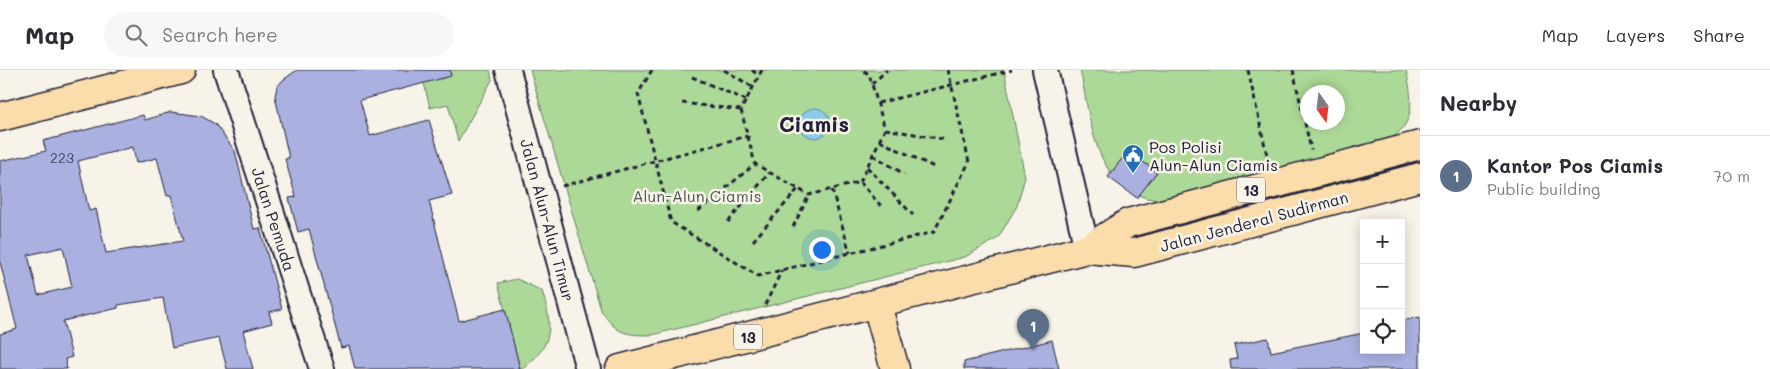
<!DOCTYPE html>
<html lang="en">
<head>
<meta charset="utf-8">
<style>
	body { margin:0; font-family:Mali,sans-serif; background:#f7f7f7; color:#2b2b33 }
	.controls { position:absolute; right:15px; bottom:15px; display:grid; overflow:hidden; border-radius:0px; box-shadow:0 2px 12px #0003 }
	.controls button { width:45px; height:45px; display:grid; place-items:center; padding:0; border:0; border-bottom:1px solid #e1e1e2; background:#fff; color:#2b2b33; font:25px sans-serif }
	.compass { position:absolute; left:1300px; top:15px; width:45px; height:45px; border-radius:50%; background:#fff; box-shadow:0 2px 12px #0003; rotate:166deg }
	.you { position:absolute; left:821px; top:179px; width:18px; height:18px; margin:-12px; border:4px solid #fff; border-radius:50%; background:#1a73e8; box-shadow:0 0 0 8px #1a73e833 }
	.badge { display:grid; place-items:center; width:32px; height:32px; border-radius:50%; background:#d93025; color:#fff; font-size:16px; font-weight:700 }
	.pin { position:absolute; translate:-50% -41px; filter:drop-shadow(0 1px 2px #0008) }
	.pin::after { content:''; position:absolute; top:26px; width:18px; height:15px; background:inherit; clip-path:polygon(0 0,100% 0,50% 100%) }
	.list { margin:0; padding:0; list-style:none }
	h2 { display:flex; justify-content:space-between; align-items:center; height:65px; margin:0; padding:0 20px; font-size:21px }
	h2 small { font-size:16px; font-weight:400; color:#7c7c81 }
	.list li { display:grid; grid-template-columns:32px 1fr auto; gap:15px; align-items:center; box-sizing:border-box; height:80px; padding:0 20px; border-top:1px solid #e1e1e2 }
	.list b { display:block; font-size:19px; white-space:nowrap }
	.list p { margin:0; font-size:16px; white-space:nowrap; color:#7c7c81 }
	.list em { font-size:16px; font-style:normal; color:#7c7c81 }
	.icon { flex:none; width:28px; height:28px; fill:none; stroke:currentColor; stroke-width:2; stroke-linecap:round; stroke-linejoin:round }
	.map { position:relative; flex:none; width:1420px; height:299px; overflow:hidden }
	header { display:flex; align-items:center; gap:30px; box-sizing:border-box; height:70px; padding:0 25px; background:#fff; border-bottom:1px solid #e1e1e2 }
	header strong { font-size:24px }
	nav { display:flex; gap:28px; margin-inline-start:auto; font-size:18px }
	.search { width:350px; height:45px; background:#f7f7f7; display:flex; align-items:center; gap:12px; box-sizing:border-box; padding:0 18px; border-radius:28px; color:#7c7c81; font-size:19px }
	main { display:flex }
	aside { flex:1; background:#fff }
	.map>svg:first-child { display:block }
	.green { fill:#acd997; stroke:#677e69; fill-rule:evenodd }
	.water { fill:#8bcbec; stroke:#6187a5 }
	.building { fill:#aab1e1; stroke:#22223b; fill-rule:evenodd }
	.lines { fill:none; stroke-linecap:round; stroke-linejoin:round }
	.minor-casing { stroke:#22223b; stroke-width:28 }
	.highway-casing { stroke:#22223b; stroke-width:31 }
	.path { stroke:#22223b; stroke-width:3; stroke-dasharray:5 4; stroke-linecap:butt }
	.minor { stroke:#f7f3e8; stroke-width:24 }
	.highway { stroke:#fbddab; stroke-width:28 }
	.labels { text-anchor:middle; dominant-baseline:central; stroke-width:5; stroke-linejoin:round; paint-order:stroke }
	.number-label { font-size:14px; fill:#444664 }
	.shield { fill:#f7f3e8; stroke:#62616f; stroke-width:1 }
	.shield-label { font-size:15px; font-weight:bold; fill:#22223b }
	.poi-label { font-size:16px; fill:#22223b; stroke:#f7f3e8; text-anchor:start }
	.park-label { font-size:16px; fill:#4b5957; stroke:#f7f3e8 }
	.street-label { font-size:16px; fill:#22223b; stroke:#f7f3e8 }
	.district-label { font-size:21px; font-weight:bold; fill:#22223b; stroke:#f7f3e8 }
</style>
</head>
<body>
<header>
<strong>Map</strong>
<div class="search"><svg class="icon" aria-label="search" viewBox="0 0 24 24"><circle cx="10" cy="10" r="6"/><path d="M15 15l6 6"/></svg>Search here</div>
<nav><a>Map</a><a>Layers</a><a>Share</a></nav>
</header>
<main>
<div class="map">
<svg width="1420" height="299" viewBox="0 0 1420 299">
	<rect width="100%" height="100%" fill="#f7f3e8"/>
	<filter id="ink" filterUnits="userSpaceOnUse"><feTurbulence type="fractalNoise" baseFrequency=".02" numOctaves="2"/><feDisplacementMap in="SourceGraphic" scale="10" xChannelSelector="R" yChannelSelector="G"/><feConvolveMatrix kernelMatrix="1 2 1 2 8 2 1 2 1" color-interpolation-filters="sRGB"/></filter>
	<g filter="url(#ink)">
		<path class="green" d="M421,0H490L492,10L458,71L448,34L430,38Z
			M530,0H1004L1025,107L1017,136L998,168L965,187L652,265C625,265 616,264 601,240Z
			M1080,0H1406C1417,46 1411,65 1364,80L1160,130C1154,129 1147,129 1141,126C1092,108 1090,43 1080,0ZM1308,22H1338V52H1308Z
			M517,209L542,221C553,257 554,275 522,299H520L498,213Z"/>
		<path class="water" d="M800 53a15 15 0 1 1 30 0a15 15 0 1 1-30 0Z"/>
		<path class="building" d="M297,0H450L451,6L360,30L370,66L429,50L452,125L429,131L459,251L505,239L520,299H355L349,276L341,278L309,159L298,162L289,128L296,127L285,89L289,88L275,26L277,17L283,10Z
			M171,42L201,46L215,54L235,81L254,159L260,158L282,239L269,242L272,253L243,261L253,299H227L219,268L172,278L163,228L118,235V238L63,251L72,287L65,289L67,299H0V264L17,259L0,192V91L46,81L43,71L143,45L145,50ZM133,77L136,93L157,88L167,126L171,125L183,171L106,183L96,139L89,141L78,91ZM63,177L72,217L38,225L28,185Z
			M1128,81L1157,102L1137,128L1108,107Z
			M1420,247V299H1231L1230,290L1237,289L1234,275L1268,268L1271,282L1364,263V280H1401V251Z
			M1052,270L1059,299H964V292Z"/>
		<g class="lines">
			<g class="minor-casing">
				<path id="minor" d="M226,0L322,299
					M508,0L588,299
					M1045,0L1087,179"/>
			</g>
			<g class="highway-casing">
				<path id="highway" d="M0,47L181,0
					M1087,179L1134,183L1420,107
					M877,235L895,299
					M620,299L1087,179L1128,153L1420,75"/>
			</g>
			<path class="path" d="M652,0L638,24L671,152L758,206L934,162L969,92L948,0
				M724,0L753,17
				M752,0L759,6
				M762,0L741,40L755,94L809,125L860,112L885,59L869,4L862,0
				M1248,0L1268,90
				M1293,0L1311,80
				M692,7L746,30
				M872,14L887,0
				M682,33L741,40
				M878,33L1012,0
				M885,59L943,69
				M880,71L936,98
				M873,85L904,104
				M867,97L913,145
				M860,112L881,136
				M562,116L747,66
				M832,120L850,183
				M698,141L755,94
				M728,152L769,103
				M793,157L809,125
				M753,171L798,119
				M765,235L782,200"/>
			<use href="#minor" class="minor"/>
			<use href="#highway" class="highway"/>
		</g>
	</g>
	<defs>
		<g id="civic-pin" transform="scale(1.125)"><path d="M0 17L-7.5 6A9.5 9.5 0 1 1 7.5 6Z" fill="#1f6fb2" stroke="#f7f3e8"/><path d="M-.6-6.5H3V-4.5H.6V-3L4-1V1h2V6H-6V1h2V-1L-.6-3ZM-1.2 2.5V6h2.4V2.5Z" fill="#fff"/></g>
	</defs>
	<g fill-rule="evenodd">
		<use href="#civic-pin" x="1133" y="85"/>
	</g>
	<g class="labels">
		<g class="number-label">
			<text x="62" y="87">223</text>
		</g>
		<g class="shield">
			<rect x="1237" y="107.5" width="28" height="25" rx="4"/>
			<rect x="734" y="254.5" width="28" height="25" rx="4"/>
		</g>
		<g class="shield-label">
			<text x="1251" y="120">13</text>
			<text x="748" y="267">13</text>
		</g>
		<g class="poi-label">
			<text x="1149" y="76">Pos Polisi<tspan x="1149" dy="18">Alun-Alun Ciamis</tspan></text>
		</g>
		<g class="park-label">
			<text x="697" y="125">Alun-Alun Ciamis</text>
		</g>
		<g class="street-label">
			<text transform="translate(274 149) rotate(72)">Jalan Pemuda</text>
			<text transform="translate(548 150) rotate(75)">Jalan Alun-Alun Timur</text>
			<text transform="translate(1254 151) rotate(-15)">Jalan Jenderal Sudirman</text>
		</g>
		<g class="district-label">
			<text x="814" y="53">Ciamis</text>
		</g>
	</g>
</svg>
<div class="controls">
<button>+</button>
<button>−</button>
<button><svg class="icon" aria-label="locate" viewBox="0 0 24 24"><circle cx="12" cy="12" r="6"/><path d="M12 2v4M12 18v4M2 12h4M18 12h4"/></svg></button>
</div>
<svg class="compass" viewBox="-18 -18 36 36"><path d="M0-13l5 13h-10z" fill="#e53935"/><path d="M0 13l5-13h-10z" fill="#7c7c81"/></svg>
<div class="you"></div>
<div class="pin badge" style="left:1033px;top:280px;background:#5c6f8a">1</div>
</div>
<aside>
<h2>Nearby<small></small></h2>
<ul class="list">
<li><span class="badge" style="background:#5c6f8a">1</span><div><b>Kantor Pos Ciamis</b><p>Public building</p></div><em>70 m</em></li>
</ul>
</aside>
</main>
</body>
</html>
